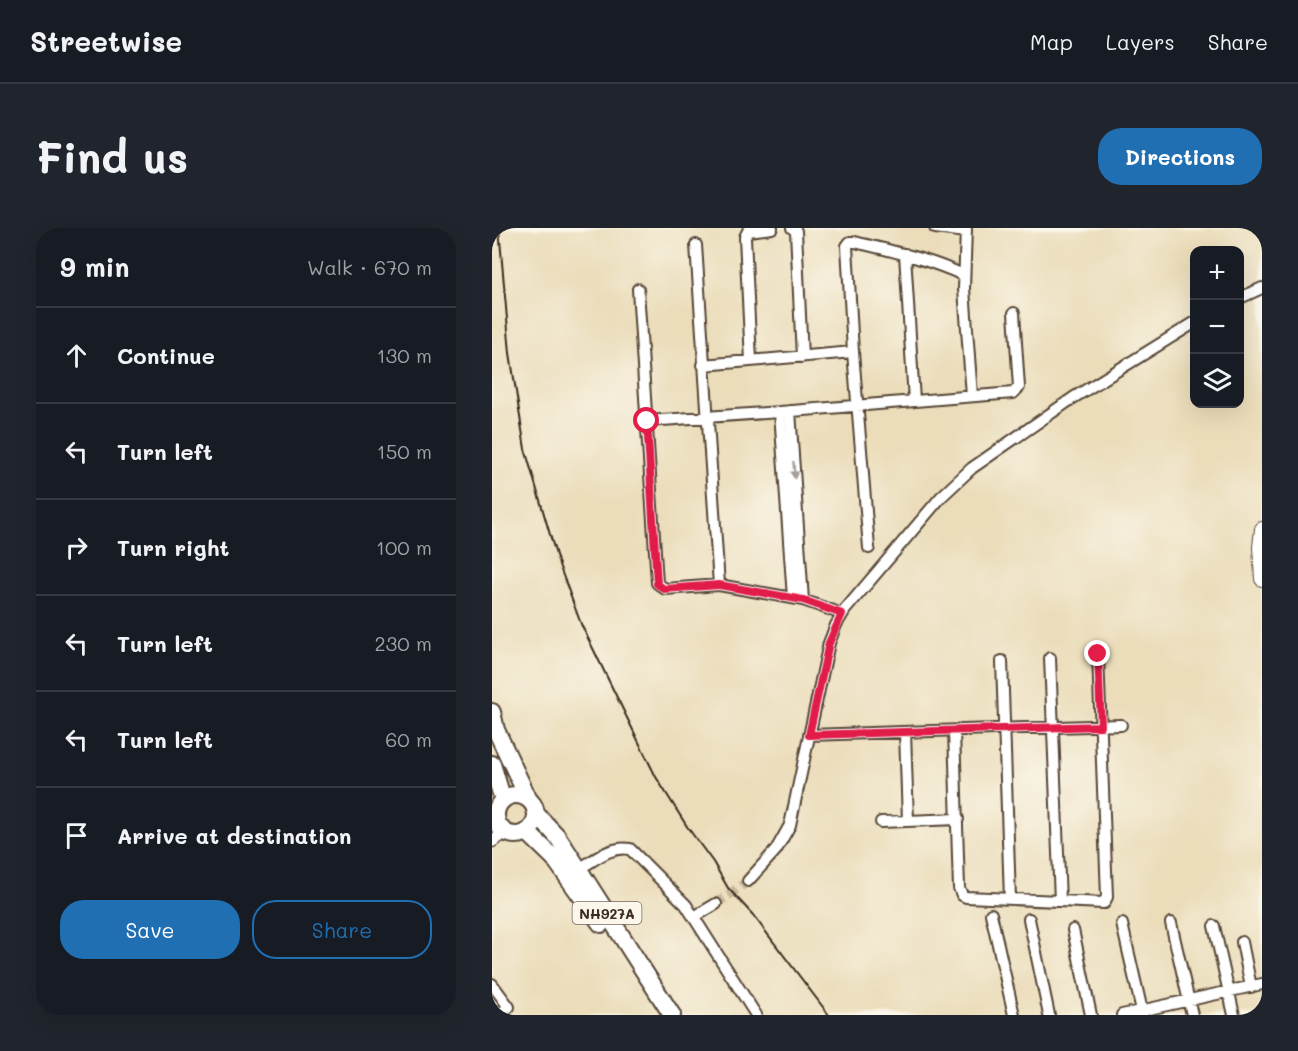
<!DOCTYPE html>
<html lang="en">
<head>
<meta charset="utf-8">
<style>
	body { margin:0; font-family:Mali,sans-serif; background:#20242c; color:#f1f3f6 }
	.controls { position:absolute; right:18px; top:18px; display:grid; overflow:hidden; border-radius:12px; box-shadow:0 6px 24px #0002 }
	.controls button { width:54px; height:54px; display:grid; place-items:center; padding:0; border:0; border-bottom:2px solid #363941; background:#171b24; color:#f1f3f6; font:30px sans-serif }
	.stop { position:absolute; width:18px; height:18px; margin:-14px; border:4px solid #e11d48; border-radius:50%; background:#fff }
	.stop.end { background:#e11d48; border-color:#fff; box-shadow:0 2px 6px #0008 }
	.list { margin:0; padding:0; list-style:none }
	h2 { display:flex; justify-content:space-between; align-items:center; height:78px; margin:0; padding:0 24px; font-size:26px }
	h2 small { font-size:20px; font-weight:400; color:#9ea1a6 }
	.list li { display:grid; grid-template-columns:39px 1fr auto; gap:18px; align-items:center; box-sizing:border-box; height:96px; padding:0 24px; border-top:2px solid #363941 }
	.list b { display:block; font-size:22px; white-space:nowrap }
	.list em { font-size:20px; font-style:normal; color:#9ea1a6 }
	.actions { display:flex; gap:12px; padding:18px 24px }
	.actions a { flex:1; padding:14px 0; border:2px solid #1f6fb2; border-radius:24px; text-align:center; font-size:21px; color:#1f6fb2 }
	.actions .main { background:#1f6fb2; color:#fff }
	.icon { flex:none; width:33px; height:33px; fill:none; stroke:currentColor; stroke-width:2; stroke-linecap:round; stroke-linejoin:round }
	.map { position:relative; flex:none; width:770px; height:787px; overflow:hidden; border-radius:24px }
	header { display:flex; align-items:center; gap:36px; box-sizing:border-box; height:84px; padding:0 30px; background:#171b24; border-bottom:2px solid #363941 }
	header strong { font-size:28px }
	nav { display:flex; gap:33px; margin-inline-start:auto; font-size:21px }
	.intro { display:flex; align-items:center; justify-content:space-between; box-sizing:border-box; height:144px; padding:0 36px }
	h1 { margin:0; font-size:42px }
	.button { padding:15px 27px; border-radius:24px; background:#1f6fb2; color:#fff; font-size:21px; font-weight:700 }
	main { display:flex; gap:36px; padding:0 36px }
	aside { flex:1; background:#171b24; border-radius:24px; box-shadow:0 6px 24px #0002 }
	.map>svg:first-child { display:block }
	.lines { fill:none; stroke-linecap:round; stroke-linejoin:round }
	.minor-tunnel { stroke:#c8b99b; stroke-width:10; stroke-dasharray:10 5; stroke-linecap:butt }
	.minor-casing { stroke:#554535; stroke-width:14 }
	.tertiary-casing { stroke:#554535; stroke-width:15 }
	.secondary-casing { stroke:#554535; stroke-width:16 }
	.trunk-casing { stroke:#554535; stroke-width:20 }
	.minor { stroke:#fff; stroke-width:10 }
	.tertiary { stroke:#fff; stroke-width:12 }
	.secondary { stroke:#fff; stroke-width:14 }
	.trunk { stroke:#fff; stroke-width:16 }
	.rail { stroke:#3b2a1e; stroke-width:2 }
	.oneway { fill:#a79f9a }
	.route { stroke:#e11d48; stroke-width:8 }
	.labels { text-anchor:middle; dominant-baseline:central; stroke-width:4.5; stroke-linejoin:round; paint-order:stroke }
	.shield { fill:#fbf7ec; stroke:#75685c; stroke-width:1.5 }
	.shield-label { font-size:14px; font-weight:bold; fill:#3b2a1e }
</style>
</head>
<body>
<header>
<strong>Streetwise</strong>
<nav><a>Map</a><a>Layers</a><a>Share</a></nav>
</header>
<div class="intro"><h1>Find us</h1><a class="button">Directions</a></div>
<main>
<aside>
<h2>9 min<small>Walk · 670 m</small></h2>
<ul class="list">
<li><svg class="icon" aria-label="ahead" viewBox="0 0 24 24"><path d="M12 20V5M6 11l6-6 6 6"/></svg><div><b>Continue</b></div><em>130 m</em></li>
<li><svg class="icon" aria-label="left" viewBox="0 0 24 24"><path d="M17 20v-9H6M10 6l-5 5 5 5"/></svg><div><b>Turn left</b></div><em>150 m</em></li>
<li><svg class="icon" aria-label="right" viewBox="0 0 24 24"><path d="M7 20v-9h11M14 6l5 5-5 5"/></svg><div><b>Turn right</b></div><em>100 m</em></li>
<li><svg class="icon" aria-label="left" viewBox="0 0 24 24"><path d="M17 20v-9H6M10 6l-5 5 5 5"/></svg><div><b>Turn left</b></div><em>230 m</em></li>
<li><svg class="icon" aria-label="left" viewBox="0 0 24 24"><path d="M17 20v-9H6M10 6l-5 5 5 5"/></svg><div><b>Turn left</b></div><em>60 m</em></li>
<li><svg class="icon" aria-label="arrive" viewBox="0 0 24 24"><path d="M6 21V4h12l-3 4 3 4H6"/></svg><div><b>Arrive at destination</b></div></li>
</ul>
<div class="actions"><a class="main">Save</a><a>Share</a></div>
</aside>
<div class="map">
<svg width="770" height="787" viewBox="0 0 770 787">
	<rect width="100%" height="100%" fill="#fbf7ec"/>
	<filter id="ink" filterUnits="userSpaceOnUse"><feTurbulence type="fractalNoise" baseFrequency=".0167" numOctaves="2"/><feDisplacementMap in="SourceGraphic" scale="12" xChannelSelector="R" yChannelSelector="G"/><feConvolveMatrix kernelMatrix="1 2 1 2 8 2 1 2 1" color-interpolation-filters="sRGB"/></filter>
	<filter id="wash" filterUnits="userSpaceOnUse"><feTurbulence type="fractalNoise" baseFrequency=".008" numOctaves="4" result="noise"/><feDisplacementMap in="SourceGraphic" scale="24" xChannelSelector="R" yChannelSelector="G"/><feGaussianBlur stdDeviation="1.35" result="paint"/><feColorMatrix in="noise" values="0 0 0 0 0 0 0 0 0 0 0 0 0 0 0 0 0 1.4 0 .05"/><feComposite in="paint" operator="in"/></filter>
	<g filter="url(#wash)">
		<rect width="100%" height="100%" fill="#ebddba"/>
	</g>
	<g filter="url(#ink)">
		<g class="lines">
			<path class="minor-tunnel" d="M224,676L256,653"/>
			<g class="minor-casing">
				<path id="minor" d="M300,0L304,3L310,129
					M443,0L474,4
					M474,0L472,61L480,168
					M204,17L227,357
					M413,26L422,173
					M146,61L165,355L173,361L227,357L311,372L350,386
					M748,70L770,60
					M259,133L253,9L256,3L280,0
					M211,137L361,124
					M298,183L311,372
					M288,184L301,370
					M155,193L288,184L521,165L527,159L522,85
					M377,320L361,124L355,18L358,14H363C400,23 437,31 471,47
					M558,430L568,673
					M510,433L518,671
					M462,503L467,660L470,667L474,669L612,675L615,669L606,426
					M413,504L416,593
					M317,507L629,497
					M389,594L466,591
					M81,644C100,635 117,617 138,621L194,677L264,787
					M256,653L284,622L298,597L337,415L344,397L353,382L449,269L480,240L581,170L702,95
					M499,686L522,787
					M202,689L224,676
					M537,691L557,787
					M679,695L700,787
					M630,696L651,787
					M722,698L742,787
					M581,702L599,787
					M750,714L759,759
					M0,756L17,779L6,787
					M630,787L770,756"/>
			</g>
			<g class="tertiary-casing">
				<path id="tertiary" d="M0,593L4,590
					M0,613L14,604"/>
			</g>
			<g class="secondary-casing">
				<path id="secondary" d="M770,301L768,319L770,351"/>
			</g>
			<g class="trunk-casing">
				<path id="trunk" d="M0,484L4,502L36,570
					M0,536L11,572
					M4 587a20 20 0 1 1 40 0a20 20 0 1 1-40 0Z
					M45,587L65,608L77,626L180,787
					M35,604L62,630L109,696"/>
			</g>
			<use href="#minor" class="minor"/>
			<use href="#tertiary" class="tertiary"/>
			<use href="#secondary" class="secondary"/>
			<use href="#trunk" class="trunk"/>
			<path class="rail" d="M7,0L18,125L33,221L66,334L89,396L164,549L196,600L221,634L236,660L261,687L337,787"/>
		</g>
		<defs><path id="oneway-solid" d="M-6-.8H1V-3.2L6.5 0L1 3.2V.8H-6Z" transform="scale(1.5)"/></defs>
		<use class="oneway" href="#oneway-solid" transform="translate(302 242) rotate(86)"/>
	</g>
	<g class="lines" filter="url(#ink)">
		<path class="route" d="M155,193L165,356L172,361L227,357L311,372L350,386L337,415L317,507L609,498L606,426"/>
	</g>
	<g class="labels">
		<rect class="shield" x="80.5" y="674" width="69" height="22" rx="4.5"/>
		<g class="shield-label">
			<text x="115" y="685">NH927A</text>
		</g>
	</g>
</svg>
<div class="controls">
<button>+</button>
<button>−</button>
<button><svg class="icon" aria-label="layers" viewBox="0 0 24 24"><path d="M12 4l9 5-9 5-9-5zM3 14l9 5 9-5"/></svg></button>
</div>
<div class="stop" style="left:155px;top:193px"></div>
<div class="stop end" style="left:606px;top:426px"></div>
</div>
</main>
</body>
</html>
